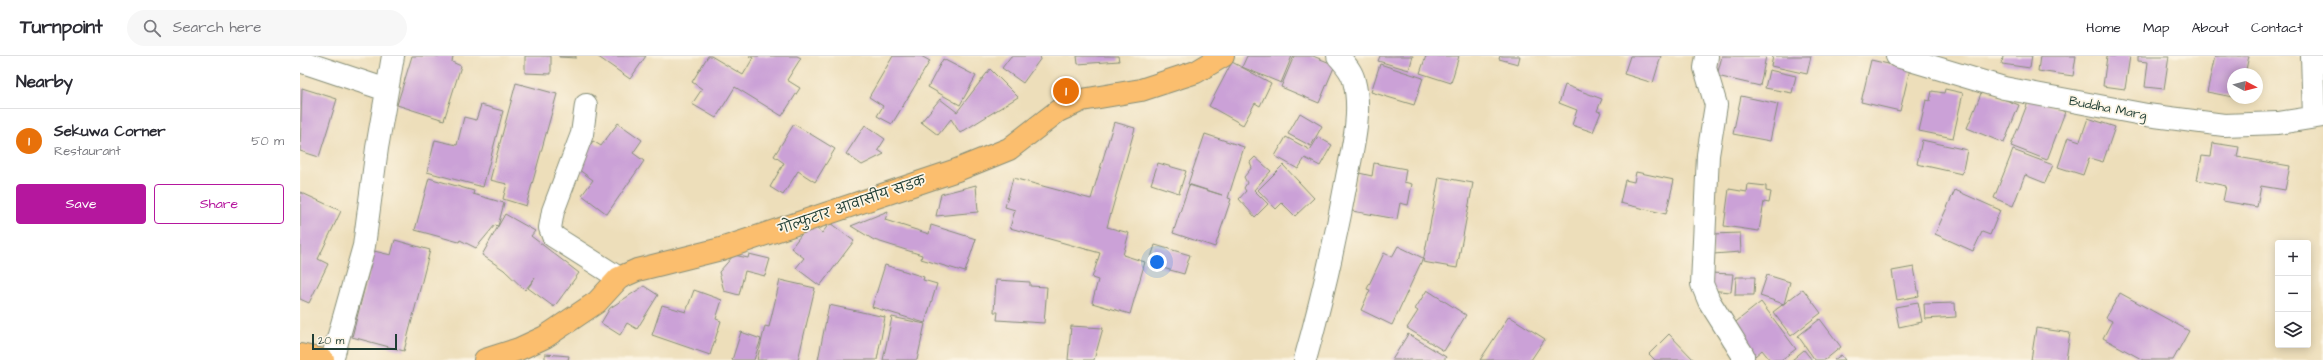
<!DOCTYPE html>
<html lang="en">
<head>
<meta charset="utf-8">
<style>
	body { margin:0; font-family:"Architects Daughter","Playpen Sans Deva",sans-serif; background:#f7f7f7; color:#2b2b33 }
	.controls { position:absolute; right:12px; bottom:12px; display:grid; overflow:hidden; border-radius:4px; box-shadow:0 2px 10px #0003 }
	.controls button { width:36px; height:36px; display:grid; place-items:center; padding:0; border:0; border-bottom:1px solid #e1e1e2; background:#fff; color:#2b2b33; font:20px sans-serif }
	.compass { position:absolute; left:1927px; top:12px; width:36px; height:36px; border-radius:50%; background:#fff; box-shadow:0 2px 10px #0003; rotate:97deg }
	.scale { position:absolute; left:12px; bottom:10px; width:85px; box-sizing:border-box; padding-left:4px; border:2px solid #1f3d34; border-top:0; font-size:11px; line-height:14px; white-space:nowrap; color:#1f3d34; -webkit-text-stroke:3px #fcf5e5; paint-order:stroke }
	.you { position:absolute; left:857px; top:206px; width:14px; height:14px; margin:-10px; border:3px solid #fff; border-radius:50%; background:#1a73e8; box-shadow:0 0 0 6px #1a73e833 }
	.badge { display:grid; place-items:center; width:26px; height:26px; border-radius:50%; background:#b5179e; color:#fff; font-size:13px; font-weight:700 }
	.pin { position:absolute; translate:-50% -50%; border:2px solid #fff; box-shadow:0 1px 4px #0006 }
	.list { margin:0; padding:0; list-style:none }
	h2 { display:flex; justify-content:space-between; align-items:center; height:52px; margin:0; padding:0 16px; font-size:17px }
	h2 small { font-size:13px; font-weight:400; color:#7c7c81 }
	.list li { display:grid; grid-template-columns:26px 1fr auto; gap:12px; align-items:center; box-sizing:border-box; height:64px; padding:0 16px; border-top:1px solid #e1e1e2 }
	.list b { display:block; font-size:15px; white-space:nowrap }
	.list p { margin:0; font-size:13px; white-space:nowrap; color:#7c7c81 }
	.list em { font-size:13px; font-style:normal; color:#7c7c81 }
	.actions { display:flex; gap:8px; padding:12px 16px }
	.actions a { flex:1; padding:9px 0; border:1px solid #b5179e; border-radius:4px; text-align:center; font-size:14px; color:#b5179e }
	.actions .main { background:#b5179e; color:#fff }
	.icon { flex:none; width:22px; height:22px; fill:none; stroke:currentColor; stroke-width:2; stroke-linecap:round; stroke-linejoin:round }
	.map { position:relative; flex:none; width:2023px; height:304px; overflow:hidden }
	header { display:flex; align-items:center; gap:24px; box-sizing:border-box; height:56px; padding:0 20px; background:#fff; border-bottom:1px solid #e1e1e2 }
	header strong { font-size:19px }
	nav { display:flex; gap:22px; margin-inline-start:auto; font-size:14px }
	.search { width:280px; height:36px; background:#f7f7f7; display:flex; align-items:center; gap:10px; box-sizing:border-box; padding:0 14px; border-radius:22px; color:#7c7c81; font-size:15px }
	main { display:flex }
	aside { flex:1; background:#fff }
	.map>svg:first-child { display:block }
	.building { fill:#cba1d7 }
	.lines { fill:none; stroke-linecap:round; stroke-linejoin:round }
	.minor-casing { stroke:#868e77; stroke-width:24 }
	.major-casing { stroke:#868e77; stroke-width:24 }
	.minor { stroke:#fff; stroke-width:22 }
	.major { stroke:#fbbe6e; stroke-width:22 }
	.labels { text-anchor:middle; dominant-baseline:central; stroke-width:3.5; stroke-linejoin:round; paint-order:stroke }
	.street-label { font-size:13px; fill:#1f3d34; stroke:#fcf5e5 }
</style>
</head>
<body>
<header>
<strong>Turnpoint</strong>
<div class="search"><svg class="icon" aria-label="search" viewBox="0 0 24 24"><circle cx="10" cy="10" r="6"/><path d="M15 15l6 6"/></svg>Search here</div>
<nav><a>Home</a><a>Map</a><a>About</a><a>Contact</a></nav>
</header>
<main>
<aside>
<h2>Nearby<small></small></h2>
<ul class="list">
<li><span class="badge" style="background:#e8710a">1</span><div><b>Sekuwa Corner</b><p>Restaurant</p></div><em>50 m</em></li>
</ul>
<div class="actions"><a class="main">Save</a><a>Share</a></div>
</aside>
<div class="map">
<svg width="2023" height="304" viewBox="0 0 2023 304">
	<rect width="100%" height="100%" fill="#fcf5e5"/>
	<filter id="ink" filterUnits="userSpaceOnUse"><feTurbulence type="fractalNoise" baseFrequency=".025" numOctaves="2"/><feDisplacementMap in="SourceGraphic" scale="8" xChannelSelector="R" yChannelSelector="G"/><feConvolveMatrix kernelMatrix="1 2 1 2 8 2 1 2 1" color-interpolation-filters="sRGB"/></filter>
	<filter id="wash" filterUnits="userSpaceOnUse"><feTurbulence type="fractalNoise" baseFrequency=".012" numOctaves="4" result="noise"/><feDisplacementMap in="SourceGraphic" scale="16" xChannelSelector="R" yChannelSelector="G"/><feGaussianBlur stdDeviation="0.9" result="paint"/><feColorMatrix in="noise" values="0 0 0 0 0 0 0 0 0 0 0 0 0 0 0 0 0 1.4 0 .05"/><feComposite in="paint" operator="in"/></filter>
	<g filter="url(#wash)">
		<rect width="100%" height="100%" fill="#eddeba"/>
		<g id="blocks">
			<path class="building" d="M112,0H153L152,6L161,10L144,64L97,49Z
				M225,0H251V18L225,17Z
				M259,0H276V2L259,1Z
				M297,0H346L330,23Z
				M408,0H411L443,19L453,2L449,0H497L501,2L487,24L500,32L482,60L435,31L416,62L392,48L402,33L392,26Z
				M593,0H621L630,5L592,68L577,60L583,50L569,41Z
				M711,0H739L741,2L723,27L702,12Z
				M777,0H818L819,5L778,8Z
				M947,0H992L981,27L942,11Z
				M994,0H1013L1035,9L1019,47L981,31Z
				M1080,0H1113L1109,14L1078,5Z
				M1126,0H1159L1151,27L1120,17Z
				M1200,0H1220L1218,8L1199,3Z
				M1330,0H1361L1353,27L1324,18Z
				M1422,0H1466L1460,30L1417,20Z
				M1473,0H1511L1507,18L1471,10Z
				M1703,0H1732L1730,12L1702,8Z
				M1740,0H1776L1773,20L1738,15Z
				M1807,0H1830L1825,33L1803,30Z
				M1838,0H1869L1864,33L1845,31L1848,6L1838,5Z
				M1915,0H1949L1945,18H1933V41L1907,36Z
				M643,3L676,20L660,49L628,31Z
				M1571,4L1610,13L1600,55L1561,46Z
				M932,6L971,27L960,50L955,47L943,69L909,50Z
				M1080,8L1123,22L1114,49L1071,36Z
				M690,13L718,41L660,77L651,63L638,79L621,66L640,43L657,56Z
				M1469,14L1496,20L1492,37L1465,32Z
				M216,27L257,38L226,150L203,143L207,128L190,124Z
				M1265,29L1302,43L1297,55L1301,56L1293,76L1272,69L1277,54L1259,47Z
				M2,32L37,43L19,101L0,95Z
				M1645,33L1663,37L1653,82L1619,75L1626,44L1630,45L1632,35L1644,37Z
				M1682,35L1719,49L1704,87L1667,72Z
				M1441,40L1478,48L1470,85L1433,78Z
				M1730,41L1765,56L1747,104L1711,90Z
				M181,49L203,55L183,131L127,116L135,84L157,89L164,61L176,64Z
				M1000,57L1022,70L1011,90L988,78Z
				M1788,62L1815,71L1803,106L1789,102L1783,119L1758,111L1768,81L1780,85Z
				M814,66L835,72L807,171L829,177L823,199L845,206L830,258L792,247L798,224L792,222L800,197L710,172L715,154L705,151L713,122L791,143Z
				M318,67L342,84L333,97L344,105L307,158L282,139L293,124L275,111L293,85L301,90Z
				M494,68L535,93L515,126L498,115L483,139L470,131L484,107L474,100Z
				M565,69L585,83L578,94L584,98L562,109L546,98Z
				M905,78L944,91L928,142L931,143L915,191L873,177L889,129L922,139L888,128Z
				M986,81L1010,94L1018,81L1032,89L1020,110L1005,102L998,113L975,100Z
				M1622,84L1667,94L1662,118L1617,108Z
				M1913,87L1939,91L1937,101L1990,110L1985,134L1961,130L1957,151L1923,145L1926,130L1897,124L1902,100L1911,101Z
				M1713,94L1753,109L1745,127L1725,119L1713,150L1694,142Z
				M955,101L971,115L954,134L968,148L955,161L939,143L946,135L944,132L947,127L944,121L952,111L950,106Z
				M858,107L886,115L879,137L851,128Z
				M1074,107L1106,113L1104,126L1112,128L1108,149L1100,147L1097,163L1052,155L1059,117L1072,120Z
				M983,109L1014,142L995,160L982,147L976,153L958,134Z
				M1336,116L1374,124L1366,158L1320,147L1325,124L1334,126Z
				M1139,121L1173,127L1157,212L1123,206Z
				M129,122L174,135L173,138L204,147L198,170L195,169L176,192L160,184L159,186L115,174Z
				M1448,128L1466,130V135L1471,136L1469,147L1464,146L1459,175L1424,170L1429,133L1447,136Z
				M676,129L678,156L636,160L641,138Z
				M1655,134L1700,154L1690,179L1682,176L1673,195L1635,178Z
				M0,136L41,155L18,203L28,208L9,247L0,243Z
				M588,155L585,164L629,178L631,169L676,183L665,216L621,203L622,199L574,184L551,170Z
				M205,158L235,175L231,180L279,217L254,251L228,232L235,222L225,234L204,214L182,199Z
				M510,167L522,177L530,167L554,185L520,230L496,212L504,202L491,192Z
				M1440,177L1441,196L1413,198L1412,178Z
				M95,184L130,194L104,295L52,281L74,195L91,199Z
				M855,189L890,199L884,218L849,208Z
				M1098,190L1123,202L1092,269L1061,254L1070,234L1067,233L1084,197L1092,201Z
				M449,198L470,203L465,220L445,215L439,239L424,235L419,216L434,199L448,202Z
				M585,209L624,221L623,224L637,228L625,267L572,251Z
				M1614,211L1619,240L1597,244L1592,215Z
				M1409,217L1433,218L1431,236L1407,234Z
				M1467,219L1490,226L1484,248L1460,240Z
				M1436,221H1455L1454,239H1435Z
				M480,224L515,232L498,304H457L465,270L469,271Z
				M696,224L730,226V230L747,231L744,267L697,264L698,256H694Z
				M344,230L358,239L337,273L327,267L320,279L301,267L310,252Z
				M1503,233L1521,257L1491,280L1473,256Z
				M394,234L422,244L416,263L421,265L410,299L352,279L362,249L386,256Z
				M1127,234L1166,259L1144,295L1107,272L1118,255L1115,253Z
				M1820,237L1889,275L1873,304H1843L1803,282L1812,265L1806,262Z
				M1461,246L1496,293L1481,304H1470L1462,294L1455,300L1432,269Z
				M1618,247L1622,266L1599,271L1595,251Z
				M1655,247L1656,261L1625,263L1624,248Z
				M529,249L585,261L577,304H518Z
				M1209,260L1245,283L1231,304H1180Z
				M592,261L625,268L617,304H583Z
				M1520,263L1541,291L1525,304H1515L1498,280Z
				M771,270L803,272L794,304H768Z
				M1736,272L1770,277L1766,304H1731Z
				M441,276L461,283L454,304H432Z
				M1108,278L1146,301L1144,304H1092Z
				M1369,278L1394,304H1355L1349,298Z
				M1504,294L1512,304H1492Z
				M245,298L269,300L268,304H245Z
				M1541,299L1545,304H1534Z"/>
		</g>
	</g>
	<g filter="url(#ink)">
		<use href="#blocks" fill-opacity="0" stroke="#868e77" stroke-width="1"/>
		<g class="lines">
			<g class="minor-casing">
				<path id="minor" d="M1407,0L1405,12L1416,49L1408,99L1402,228L1409,245L1443,299V304
					M1597,0L1704,32L1847,59L1924,69L1978,67L2023,60
					M2012,0L2014,61
					M0,5L87,34
					M286,49L282,78L253,155L250,172L253,180L319,222
					M32,304L64,190L77,92L93,0
					M1005,304C1022,243 1036,183 1047,121C1053,91 1062,55 1054,25C1052,15 1044,7 1038,0"/>
			</g>
			<g class="major-casing">
				<path id="major" d="M0,299L23,304
					M185,304L219,293L245,281L297,246L319,222L337,214L421,193L657,114L709,93L758,55L782,44L841,34L896,16L923,0"/>
			</g>
			<use href="#minor" class="minor"/>
			<use href="#major" class="major"/>
		</g>
	</g>
	<g class="labels">
		<g class="street-label">
			<text transform="translate(1808 52) rotate(11)">Buddha Marg</text>
			<text transform="translate(552 149) rotate(-19)">गोल्फुटार आवासीय सडक</text>
		</g>
	</g>
</svg>
<div class="controls">
<button>+</button>
<button>−</button>
<button><svg class="icon" aria-label="layers" viewBox="0 0 24 24"><path d="M12 4l9 5-9 5-9-5zM3 14l9 5 9-5"/></svg></button>
</div>
<svg class="compass" viewBox="-18 -18 36 36"><path d="M0-13l5 13h-10z" fill="#e53935"/><path d="M0 13l5-13h-10z" fill="#7c7c81"/></svg>
<div class="scale">20 m</div>
<div class="you"></div>
<div class="pin badge" style="left:766px;top:35px;background:#e8710a">1</div>
</div>
</main>
</body>
</html>
